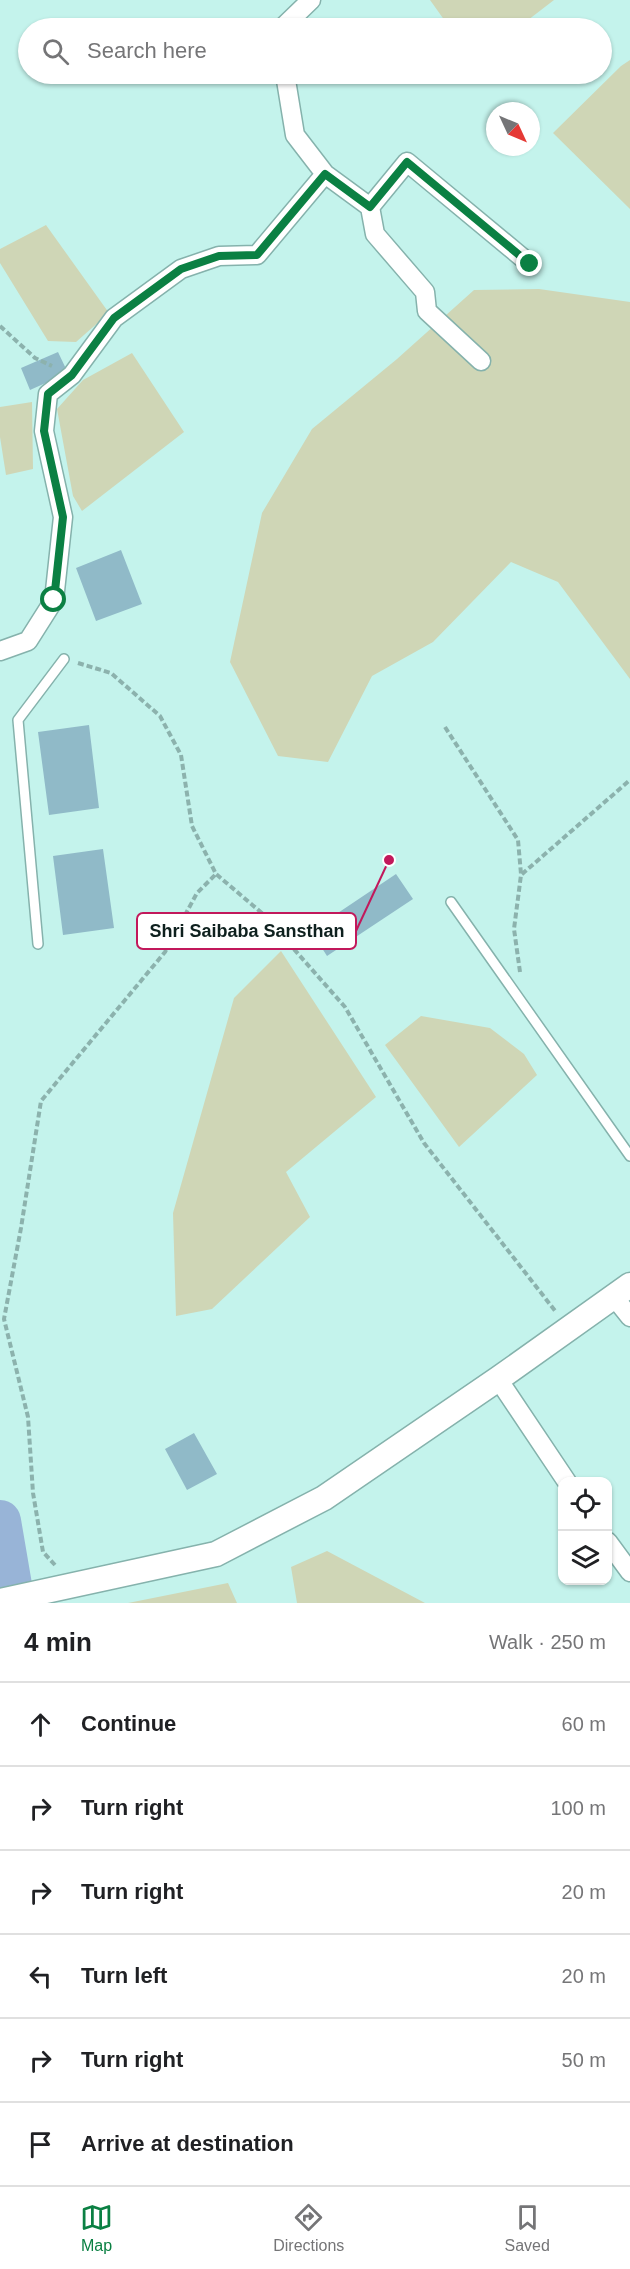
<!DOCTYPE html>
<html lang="en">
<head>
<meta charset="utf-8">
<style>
	body { margin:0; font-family:Helvetica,sans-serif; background:#f2f2f2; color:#202124 }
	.controls { position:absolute; right:18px; bottom:18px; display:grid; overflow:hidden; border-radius:12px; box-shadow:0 2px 4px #0004 }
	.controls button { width:54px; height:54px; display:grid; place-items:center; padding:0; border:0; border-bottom:2px solid #e0e0e0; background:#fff; color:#202124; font:30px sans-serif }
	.compass { position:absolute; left:486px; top:102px; width:54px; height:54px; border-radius:50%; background:#fff; box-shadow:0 2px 4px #0004; rotate:134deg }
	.stop { position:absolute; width:18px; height:18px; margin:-14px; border:4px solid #0b8043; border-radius:50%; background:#fff }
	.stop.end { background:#0b8043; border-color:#fff; box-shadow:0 2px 6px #0008 }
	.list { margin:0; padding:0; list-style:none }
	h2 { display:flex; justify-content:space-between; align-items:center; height:78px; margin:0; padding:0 24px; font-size:26px }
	h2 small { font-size:20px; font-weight:400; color:#757577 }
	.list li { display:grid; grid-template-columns:39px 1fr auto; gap:18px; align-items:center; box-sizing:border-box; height:84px; padding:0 24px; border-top:2px solid #e0e0e0 }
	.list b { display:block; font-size:22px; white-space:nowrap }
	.list em { font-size:20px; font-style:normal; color:#757577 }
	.icon { flex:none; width:33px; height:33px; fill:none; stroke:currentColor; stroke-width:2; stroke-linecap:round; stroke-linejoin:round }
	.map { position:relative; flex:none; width:630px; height:1603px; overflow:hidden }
	.search { position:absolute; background:#fff; box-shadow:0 2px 4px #0004; left:18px; right:18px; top:18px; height:66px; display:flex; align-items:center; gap:15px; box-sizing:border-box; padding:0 21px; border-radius:33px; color:#757577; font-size:22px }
	.sheet { height:582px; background:#fff }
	nav { display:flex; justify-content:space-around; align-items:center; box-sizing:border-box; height:84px; border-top:2px solid #e0e0e0; background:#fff; font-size:16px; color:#757577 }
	nav a { display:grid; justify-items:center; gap:3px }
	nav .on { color:#0b8043 }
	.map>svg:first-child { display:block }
	.green { fill:#cfd6b6 }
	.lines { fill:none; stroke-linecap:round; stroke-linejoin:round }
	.river { stroke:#98b4d7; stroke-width:42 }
	.building { fill:#90bac8 }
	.service-casing { stroke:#85b2ac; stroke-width:12 }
	.minor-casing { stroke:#85b2ac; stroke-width:21 }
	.tertiary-casing { stroke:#85b2ac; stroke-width:27 }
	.path { stroke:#8cb2ad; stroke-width:4; stroke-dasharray:6 3; stroke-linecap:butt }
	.service { stroke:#fff; stroke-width:9 }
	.minor { stroke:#fff; stroke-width:18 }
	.tertiary { stroke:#fff; stroke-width:24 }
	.route { stroke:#0b8043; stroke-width:8 }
	.leader { fill:none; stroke:#c2185b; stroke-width:2 }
	.callout-dot { fill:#c2185b; stroke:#fff; stroke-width:2 }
	.callout { fill:#fff; stroke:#c2185b; stroke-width:2 }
	.callout-label { font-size:18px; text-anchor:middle; font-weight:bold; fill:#0e201e }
</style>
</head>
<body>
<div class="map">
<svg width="630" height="1603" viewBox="0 0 630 1603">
	<rect width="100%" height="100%" fill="#c4f3ec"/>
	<path class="green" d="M430,0H554L528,20L508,28H450Z
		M630,60V209L553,133L621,66Z
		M46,225L109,313L76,342L48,341L0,263V249Z
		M539,289L630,302V679L558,582L511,562L433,642L372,676L328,762L278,756L230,662L262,513L312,429L397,359L474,290Z
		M132,353L184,432L82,511L73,496L57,409L83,380Z
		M32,402L33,469L6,475L0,437V407Z
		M281,951L376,1097L286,1172L310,1217L212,1309L176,1316L173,1213L234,998Z
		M421,1016L490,1028L524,1054L537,1075L459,1147L385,1045Z
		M327,1551L425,1603H297L291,1567Z
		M228,1583L237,1603H128Z"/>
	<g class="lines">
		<path class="river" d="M0,1521L14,1603"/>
	</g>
	<path class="building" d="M58,352L68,373L30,390L21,368Z
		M121,550L142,604L96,621L76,568Z
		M89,725L99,808L49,815L38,732Z
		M103,849L114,928L63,935L53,856Z
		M396,874L413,899L327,956L311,931Z
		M194,1433L217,1474L187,1490L165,1449Z"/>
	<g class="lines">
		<g class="service-casing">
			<path id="service" d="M451,902L630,1156
				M38,944L18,720L64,659"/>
		</g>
		<g class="minor-casing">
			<path id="minor" d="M282,28L311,0
				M325,174L370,207L407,162L530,264
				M370,207L375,234L425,292L427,311L481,361
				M0,651L28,641L54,600L63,517L44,431L48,394L72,375L114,318L181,269L219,256L257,255L325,174L295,135L285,74
				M614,1297L630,1317
				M498,1379L567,1482
				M608,1542L630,1572"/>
		</g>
		<g class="tertiary-casing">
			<path id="tertiary" d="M0,1601L216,1554L324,1498L498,1379L630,1285"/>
		</g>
		<path class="path" d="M0,326L35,358L52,366
			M78,663L111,673L160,716L181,755L192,826L216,874L263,914L345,1007L424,1143L556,1312
			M445,727L518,840L521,874
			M520,972L514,929L521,875L630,780
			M55,1565L43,1552L33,1493L28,1417L4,1319L21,1228L41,1101L165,952L197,893L216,874"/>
		<use href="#service" class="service"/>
		<use href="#minor" class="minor"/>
		<use href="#tertiary" class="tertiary"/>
	</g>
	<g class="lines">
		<path class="route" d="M54,600L63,517L44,431L48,394L72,375L114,318L181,269L219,256L257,255L325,174L370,207L407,162L530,264"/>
	</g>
	<path class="leader" d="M389 860L356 931"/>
	<circle class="callout-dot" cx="389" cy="860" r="6"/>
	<rect class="callout" x="137" y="913" width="219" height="36" rx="6"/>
	<g class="callout-label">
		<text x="247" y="937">Shri Saibaba Sansthan</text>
	</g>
</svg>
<div class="controls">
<button><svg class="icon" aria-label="locate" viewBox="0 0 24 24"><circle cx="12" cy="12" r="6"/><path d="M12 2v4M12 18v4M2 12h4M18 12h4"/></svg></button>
<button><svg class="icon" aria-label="layers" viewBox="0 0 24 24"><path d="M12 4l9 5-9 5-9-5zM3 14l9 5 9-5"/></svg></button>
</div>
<svg class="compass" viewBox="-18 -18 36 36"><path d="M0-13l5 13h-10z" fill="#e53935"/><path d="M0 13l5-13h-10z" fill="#757577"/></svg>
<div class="stop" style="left:54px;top:600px"></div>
<div class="stop end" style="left:530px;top:264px"></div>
<div class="search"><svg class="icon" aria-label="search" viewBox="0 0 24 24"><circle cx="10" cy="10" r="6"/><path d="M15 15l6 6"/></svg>Search here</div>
</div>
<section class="sheet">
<h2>4 min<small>Walk · 250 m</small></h2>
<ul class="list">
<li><svg class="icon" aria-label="ahead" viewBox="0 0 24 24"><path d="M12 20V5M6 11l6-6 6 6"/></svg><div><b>Continue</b></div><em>60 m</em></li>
<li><svg class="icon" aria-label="right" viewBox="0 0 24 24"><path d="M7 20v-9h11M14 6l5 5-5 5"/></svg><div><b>Turn right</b></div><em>100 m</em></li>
<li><svg class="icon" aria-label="right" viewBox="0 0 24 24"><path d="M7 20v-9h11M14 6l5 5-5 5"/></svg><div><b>Turn right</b></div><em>20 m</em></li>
<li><svg class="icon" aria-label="left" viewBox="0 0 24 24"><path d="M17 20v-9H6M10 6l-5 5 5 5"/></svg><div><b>Turn left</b></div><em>20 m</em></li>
<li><svg class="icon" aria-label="right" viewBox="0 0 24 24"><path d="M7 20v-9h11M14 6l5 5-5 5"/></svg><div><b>Turn right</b></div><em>50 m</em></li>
<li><svg class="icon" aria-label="arrive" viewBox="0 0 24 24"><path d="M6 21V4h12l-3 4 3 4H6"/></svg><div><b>Arrive at destination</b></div></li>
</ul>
</section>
<nav>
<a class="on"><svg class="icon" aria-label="map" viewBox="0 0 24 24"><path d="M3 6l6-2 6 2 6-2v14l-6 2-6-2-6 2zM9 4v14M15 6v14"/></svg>Map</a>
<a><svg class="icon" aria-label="directions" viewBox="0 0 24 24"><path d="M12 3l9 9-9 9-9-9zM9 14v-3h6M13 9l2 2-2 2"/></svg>Directions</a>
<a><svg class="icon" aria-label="saved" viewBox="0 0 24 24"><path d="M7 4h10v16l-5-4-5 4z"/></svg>Saved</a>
</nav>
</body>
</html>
